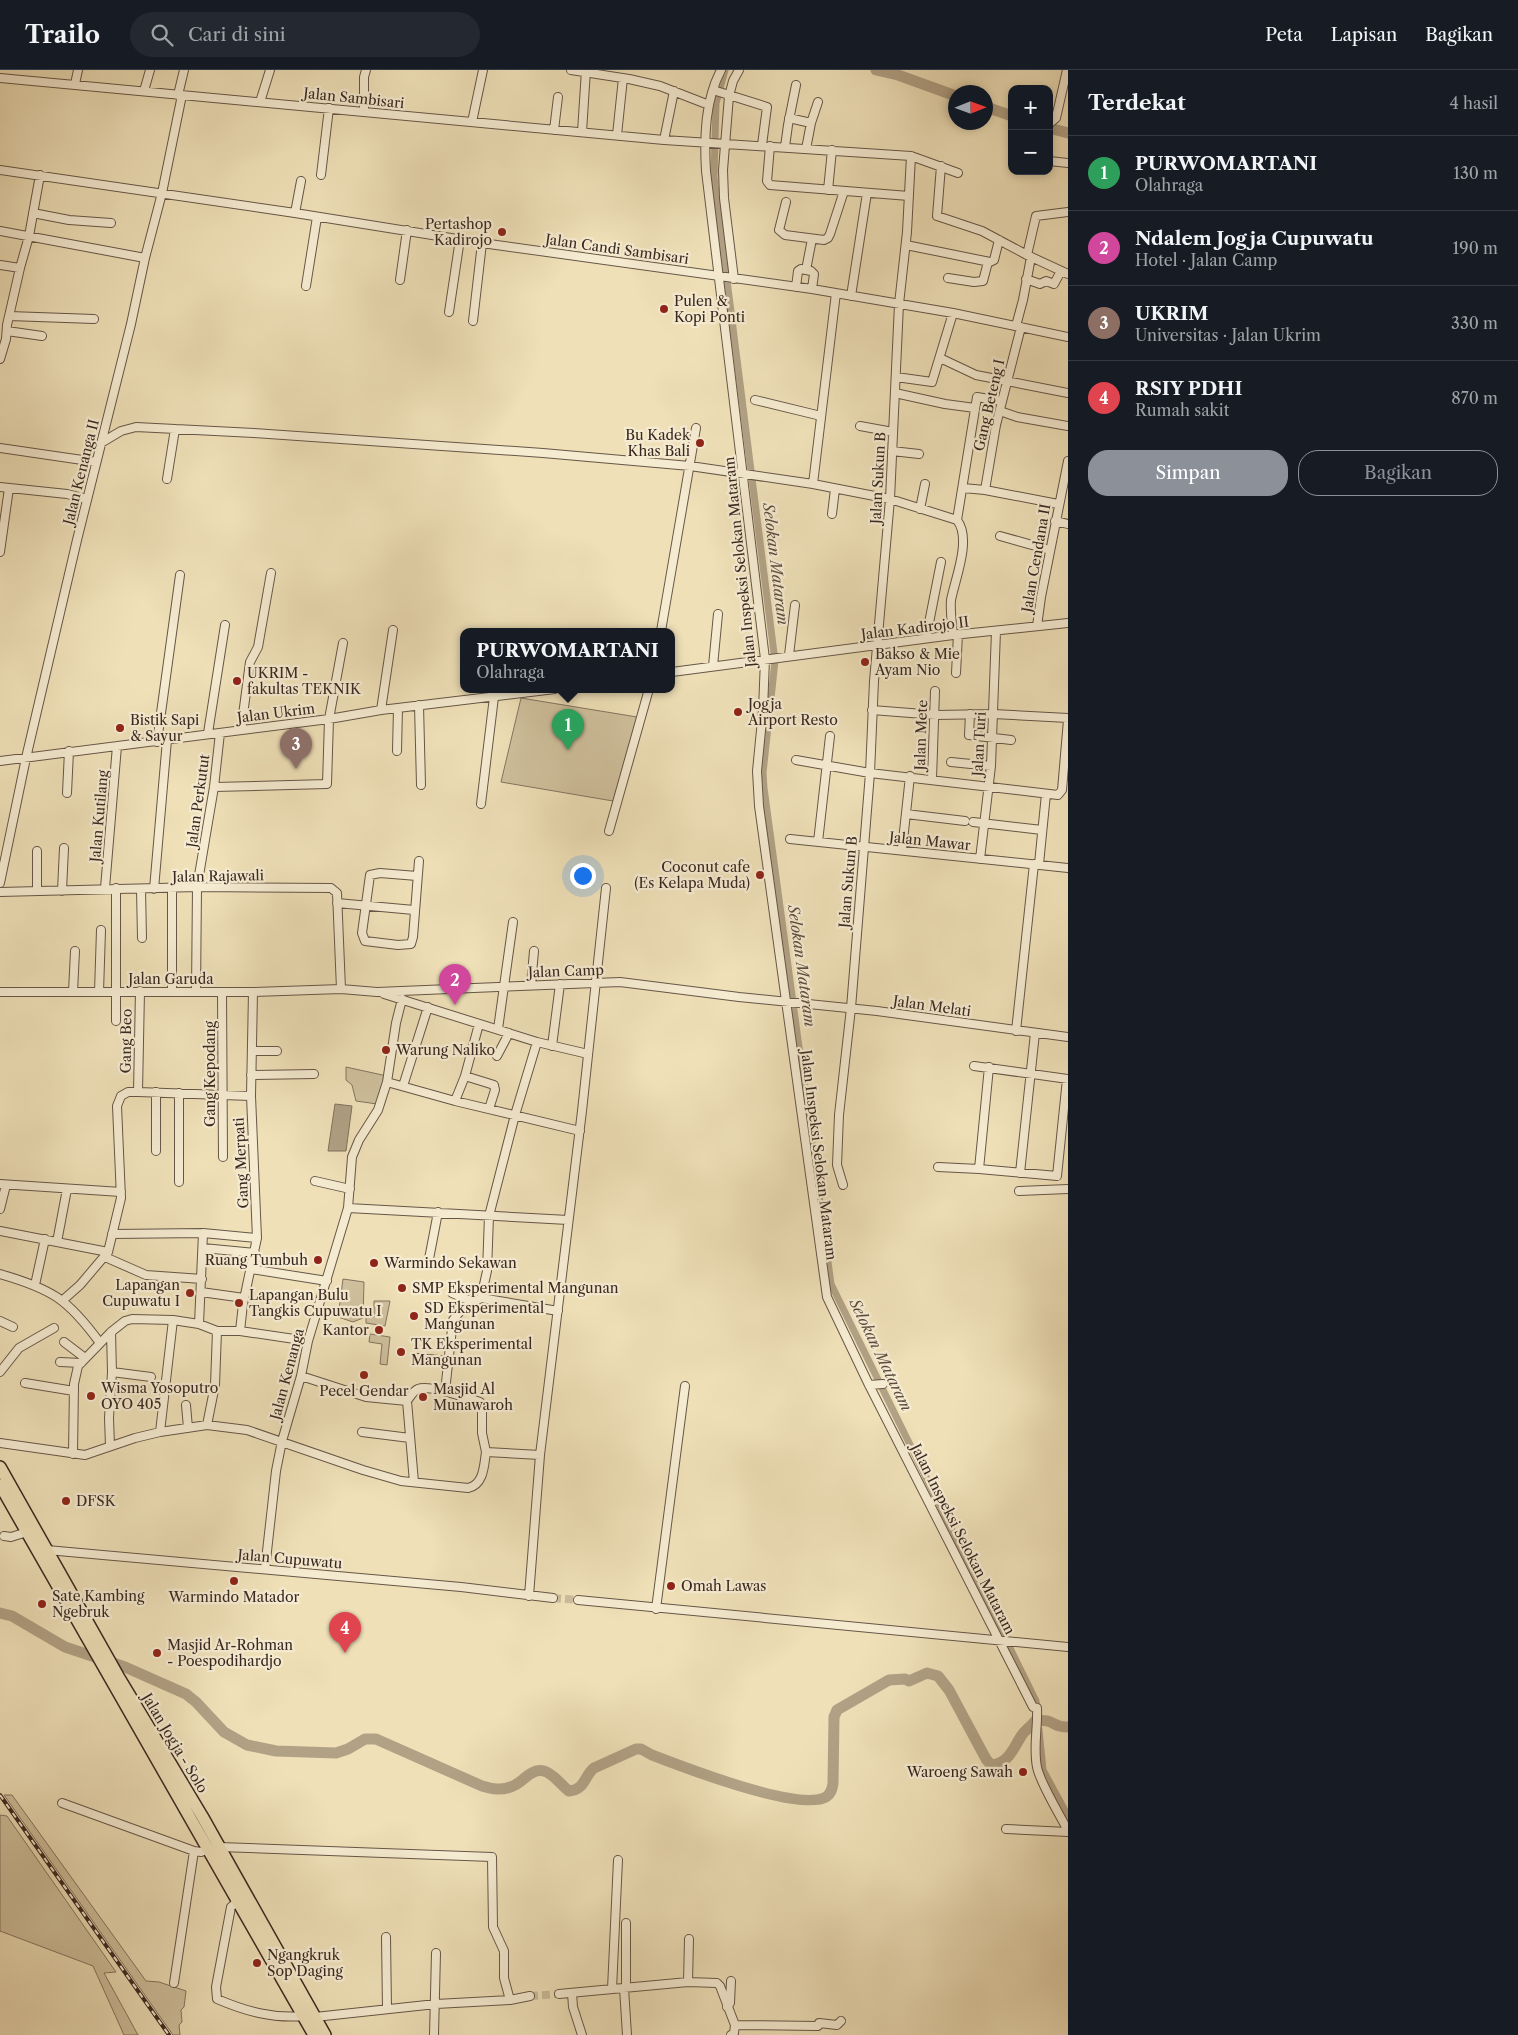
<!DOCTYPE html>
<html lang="id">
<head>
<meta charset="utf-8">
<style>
	body { margin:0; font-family:"Libre Caslon Text",serif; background:#242831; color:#f1f3f6 }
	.controls { position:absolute; right:15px; top:15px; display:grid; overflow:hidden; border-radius:10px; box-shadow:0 2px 8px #0003 }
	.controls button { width:45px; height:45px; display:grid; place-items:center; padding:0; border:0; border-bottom:1px solid #363941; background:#171b24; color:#f1f3f6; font:25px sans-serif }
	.compass { position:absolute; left:948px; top:15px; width:45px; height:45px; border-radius:50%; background:#171b24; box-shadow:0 2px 8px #0003; rotate:89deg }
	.you { position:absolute; left:582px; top:805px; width:18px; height:18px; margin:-12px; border:4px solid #fff; border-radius:50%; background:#1a73e8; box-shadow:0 0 0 8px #1a73e833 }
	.badge { display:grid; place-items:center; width:32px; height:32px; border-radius:50%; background:#8c9099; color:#fff; font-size:16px; font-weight:700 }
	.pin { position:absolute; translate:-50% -41px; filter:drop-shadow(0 1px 2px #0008) }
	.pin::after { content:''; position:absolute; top:26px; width:18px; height:15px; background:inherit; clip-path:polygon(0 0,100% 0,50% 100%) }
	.popup { position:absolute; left:460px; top:558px; width:215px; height:65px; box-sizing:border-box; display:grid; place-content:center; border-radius:10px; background:#171b24; filter:drop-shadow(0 1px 4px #0005); font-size:16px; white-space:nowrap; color:#9ea1a6 }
	.popup b { font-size:19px; color:#f1f3f6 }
	.popup::after { content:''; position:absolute; left:50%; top:100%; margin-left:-10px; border:10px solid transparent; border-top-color:#171b24 }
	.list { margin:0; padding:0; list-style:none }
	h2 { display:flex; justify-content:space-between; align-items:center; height:65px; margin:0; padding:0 20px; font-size:21px }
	h2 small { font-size:16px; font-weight:400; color:#9ea1a6 }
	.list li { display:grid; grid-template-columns:32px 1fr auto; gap:15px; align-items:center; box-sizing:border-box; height:75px; padding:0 20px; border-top:1px solid #363941 }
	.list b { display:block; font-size:19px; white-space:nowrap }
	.list p { margin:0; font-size:16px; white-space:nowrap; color:#9ea1a6 }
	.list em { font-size:16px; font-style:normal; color:#9ea1a6 }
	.actions { display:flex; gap:10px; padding:15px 20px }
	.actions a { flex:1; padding:11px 0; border:1px solid #8c9099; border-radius:20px; text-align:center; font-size:18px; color:#8c9099 }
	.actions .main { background:#8c9099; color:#fff }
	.icon { flex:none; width:28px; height:28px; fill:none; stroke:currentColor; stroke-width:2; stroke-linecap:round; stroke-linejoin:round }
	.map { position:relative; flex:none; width:1068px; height:1965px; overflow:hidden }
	header { display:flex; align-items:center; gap:30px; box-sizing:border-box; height:70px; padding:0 25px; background:#171b24; border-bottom:1px solid #363941 }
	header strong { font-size:24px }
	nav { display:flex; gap:28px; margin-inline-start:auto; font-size:18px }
	.search { width:350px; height:45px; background:#242831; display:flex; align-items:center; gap:12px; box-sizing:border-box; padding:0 18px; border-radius:28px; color:#9ea1a6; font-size:19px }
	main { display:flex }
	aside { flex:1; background:#171b24 }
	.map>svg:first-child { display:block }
	.green { fill:#d0c19e; stroke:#847460 }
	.water { fill:#b1a185; stroke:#81715d }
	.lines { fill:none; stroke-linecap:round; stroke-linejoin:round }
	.canal { stroke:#b1a185; stroke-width:7 }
	.river { stroke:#b1a185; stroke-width:11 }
	.minor-tunnel { stroke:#cbbb9a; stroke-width:8; stroke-dasharray:8 4; stroke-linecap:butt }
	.minor-casing { stroke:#665647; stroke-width:10 }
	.highway-casing { stroke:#392821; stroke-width:14 }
	.minor { stroke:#f5ebd1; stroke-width:8 }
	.highway { stroke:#efe0b8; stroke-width:11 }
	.rail-casing { stroke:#392821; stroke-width:4 }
	.rail { stroke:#f5ebd1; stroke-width:2; stroke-dasharray:5.5; stroke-linecap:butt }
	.poi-dot { fill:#8f2418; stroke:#f5ebd1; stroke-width:2 }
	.labels { text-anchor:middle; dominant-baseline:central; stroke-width:4.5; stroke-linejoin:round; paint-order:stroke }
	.street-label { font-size:14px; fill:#392821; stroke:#f5ebd1 }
	.poi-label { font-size:14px; fill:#392821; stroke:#f5ebd1; text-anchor:start }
	.water-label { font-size:15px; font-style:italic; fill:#5d4c3f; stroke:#f5ebd1 }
</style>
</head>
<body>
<header>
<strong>Trailo</strong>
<div class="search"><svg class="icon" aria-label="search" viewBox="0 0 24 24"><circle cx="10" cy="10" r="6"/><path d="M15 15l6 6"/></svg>Cari di sini</div>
<nav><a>Peta</a><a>Lapisan</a><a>Bagikan</a></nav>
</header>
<main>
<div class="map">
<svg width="1068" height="1965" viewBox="0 0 1068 1965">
	<rect width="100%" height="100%" fill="#efe0b8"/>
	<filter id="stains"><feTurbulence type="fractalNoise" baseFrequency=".004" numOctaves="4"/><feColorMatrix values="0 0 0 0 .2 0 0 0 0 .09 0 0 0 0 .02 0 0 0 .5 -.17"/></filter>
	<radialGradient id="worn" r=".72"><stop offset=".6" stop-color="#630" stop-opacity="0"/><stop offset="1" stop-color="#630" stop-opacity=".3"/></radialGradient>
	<path class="green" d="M521,628L637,647L613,731L501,712Z
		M346,997L387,1006L377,1034L356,1031L352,1015L346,1010Z
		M343,1209L364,1212L363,1248L353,1252L338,1247Z
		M374,1231H390L385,1256L366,1253V1247H374Z
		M370,1264L390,1267L387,1295L380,1294L382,1274L369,1272Z
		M4,1725H12L146,1911L159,1912L186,1921L184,1937L181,1940L182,1952L179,1955L180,1965H173Z
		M0,1745L7,1746L116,1902L104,1903L138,1965H124L93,1896L0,1861Z"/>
	<path class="water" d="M335,1034L352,1036L346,1081H328Z"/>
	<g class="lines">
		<path class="canal" d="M725,0L716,33L714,107L775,591L763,703L764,718L831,1214L1036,1631L1038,1644
			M1039,1660L1043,1700L1068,1746"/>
		<path class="river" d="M876,0L898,5L956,26
			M986,37L1012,46
			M1049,58L1068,63
			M0,1543L12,1546L65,1577L125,1597L186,1624L196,1632L224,1662L247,1675L276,1681L336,1683L348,1679L365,1669H376L482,1716C492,1719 502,1721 513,1716C523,1712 531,1698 544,1701C554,1704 561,1715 569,1721C585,1720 584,1706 594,1698L636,1679H641L652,1685C683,1697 799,1742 826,1727C831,1724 832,1719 833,1714L834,1647L837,1640L889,1610L905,1609L909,1611L927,1603L938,1606L949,1620L986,1689L991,1695C1009,1694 1013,1678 1022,1665C1025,1660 1031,1657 1035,1651C1054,1648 1053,1658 1068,1657"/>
		<path class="minor-tunnel" d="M553,1528L578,1530
			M530,1926L559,1924"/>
		<g class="minor-casing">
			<path id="minor" d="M571,0L629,9L660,16L709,35
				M721,0C705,30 704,67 706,101L765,589L763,640L757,701L759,736L827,1227L869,1315L1033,1637L1037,1638C1038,1658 1033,1677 1037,1697C1040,1713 1060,1745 1068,1761
				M0,8L664,70L911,86L907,162L899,234L890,429L874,611L870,703L851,938L839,1045L837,1095L843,1115
				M75,14L78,0
				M713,20L767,37L762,75
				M144,21L150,0
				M178,25L184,0
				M260,32L270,0
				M364,42V7L366,0
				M789,48L811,53
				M472,52L483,0
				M1049,54L1056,48L1067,0
				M554,60L558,27
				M582,62L586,0
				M617,65L623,8
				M664,70L674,21
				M770,76L767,111L770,115L909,126
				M785,77L788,55L796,15
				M806,79L811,53L818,32
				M911,86L958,103
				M1049,91L1068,93
				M941,96L937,146L982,161L1027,185L1068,204
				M0,100L295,143L482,173L812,219L953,243L1068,267
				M321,105L329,38
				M828,120L832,80
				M786,132L779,160L785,165L824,170L828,168L830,164L844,121
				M33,143L69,150L111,153
				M295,143L301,111
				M0,161L145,188
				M906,175L990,192L994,190L999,170
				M1027,185L1036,146L1068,142
				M0,195L20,198
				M806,200L812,169
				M948,208L974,212L983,211L988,192
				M734,209L724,128L723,100L729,26L733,11L739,0
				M1026,209L1040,214L1046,211L1054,214L1061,201
				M400,210L407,160
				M306,216L317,147
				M796,217L798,201L801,199L811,201L814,204L812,219
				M851,226L867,123
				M449,242L460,169
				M9,246L94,249
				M473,251L482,173
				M1016,256L1023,230L1031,187
				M7,261L42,266
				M940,288L976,305L1068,323
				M0,289L6,269L7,255L20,198L29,166L40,105
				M896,307L932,312L953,243
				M895,323L945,334L975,338
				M755,330L821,346
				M1000,341L1017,347L1068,356
				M860,356L893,362
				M101,373L121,361L136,357L254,363L543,383L690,396L813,414L890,429L957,450C972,469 955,509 951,530C950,541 952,553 953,565
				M0,378L96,392
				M892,381L919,384
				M167,409L175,359
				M813,414L836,223
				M0,417L67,424L87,429
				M963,418L985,420L1058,434
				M985,420L996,355L1021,257
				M920,439L925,414
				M832,444L835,419
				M957,450L977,327L1002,331
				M1055,451L1068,454
				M1000,466L1050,480
				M0,482L9,418
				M1037,556L1041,527L1068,391
				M661,561L696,358
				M926,568L941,492
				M789,585L795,535
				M713,596L718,544
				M672,602L953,565L1068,553
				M956,603L958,564
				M419,635L421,715
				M381,640L393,560
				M872,640L936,645L993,644L1068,648
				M970,644L969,665L1011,670
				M241,660L250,592L258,577L271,503
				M208,663L225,555
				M157,672L180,505
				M397,681L398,638
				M796,690L870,703L1058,725L1062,720L1068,650
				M0,691L329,649L381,640L555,619
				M951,692L991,696
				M932,709L935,621
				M214,717L327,714L329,649L343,573
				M67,723L69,681
				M481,734L494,627
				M906,744L965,751
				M973,752L1042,760
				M609,761L649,619
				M790,769L1068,798
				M818,772L830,666
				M902,780L910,706
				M980,789L991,696L996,561
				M1039,794L1046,724
				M417,806L380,803L370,805L362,863L365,871L398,875L411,874L413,867L419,791
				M0,813L26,688L77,470L131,254L145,188L162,123L182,25
				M105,818L117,676
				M116,818V951
				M141,819L142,868
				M154,819L167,670
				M172,819V922
				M37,821V781
				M62,821L64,778
				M0,822L197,817L331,818L337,823L341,919
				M337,833L414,840
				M531,915L534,881
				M0,922H253L341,919L377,922L620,912L739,927L877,941L1068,967
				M73,922L75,881
				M99,922L101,860
				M196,922L197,817L214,717L220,663
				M222,922L223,1087
				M384,924L537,972L588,984
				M498,959L513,852
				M1016,961L1034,794
				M552,976L560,914
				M252,981H277
				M497,986L509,963
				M974,996L1068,1009
				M989,997L979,1099L1057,1106L1067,1009
				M251,1005L314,1004
				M465,1006L494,1015L495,1020L489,1039
				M387,1012L455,1031L580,1061
				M403,1016L428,937
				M138,1022L140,921
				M455,1031L465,1006L479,954
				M156,1081V1022
				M938,1097L979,1099
				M1020,1103L1035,963
				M315,1111L350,1119
				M179,1112V1023
				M0,1114L121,1122
				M1019,1121L1068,1119
				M348,1138L568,1150
				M0,1139L6,1115
				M0,1161L108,1182
				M112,1164L203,1163L257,1168
				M57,1172L67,1119
				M203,1178L255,1183
				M105,1187L146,1205L202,1209
				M429,1189L438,1142
				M251,1199L327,1211
				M0,1204C52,1219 68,1229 100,1273
				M35,1215L45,1169
				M201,1222L244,1228
				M452,1223L473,1232
				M481,1228L558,1241
				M63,1230L80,1215L108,1182L121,1128L117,1036L121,1026L128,1022H138L251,1026
				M0,1251L13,1257
				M199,1254L203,1163
				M240,1261L243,1234L257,1168L251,1026L253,922
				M64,1272L85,1288
				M417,1288L450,1291
				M60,1292L81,1293
				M0,1302L19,1278L54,1258
				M112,1302L151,1307
				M301,1306L366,1327L407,1331C410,1327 413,1321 418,1319C429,1314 467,1328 480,1332L482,1340V1363L486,1382
				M25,1313L74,1321
				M869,1315L883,1314
				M445,1321L453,1250L462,1239L481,1228L487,1201L489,1146L515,1045L537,972
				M407,1331L414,1412
				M186,1335L188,1358
				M207,1355L215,1315L217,1261
				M160,1362L173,1250
				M362,1362L410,1368
				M0,1373L85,1385L135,1368L160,1362L207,1355L247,1360L363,1400L401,1411L468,1418C484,1415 484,1395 486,1382L540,1385
				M110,1376L109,1348L112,1302L111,1262
				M73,1384L74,1314L78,1296L111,1262L125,1251L132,1249L173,1250L199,1254L217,1261H240L308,1271
				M4,1466L11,1467L27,1462
				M47,1480L461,1517L553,1528
				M265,1499L276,1401L282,1371L301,1306L308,1271L348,1138L352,1087L359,1070L378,1040L387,1012L396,953L402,929
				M529,1526L540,1385L582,1041L606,818
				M578,1530L1068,1577
				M656,1539L685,1316
				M62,1733L194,1781L201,1782L209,1779
				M1006,1759L1068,1762
				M219,1777L492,1787L493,1857L504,1881V1908L510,1930
				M238,1831L231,1837L216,1917L217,1929C245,1941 273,1949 304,1946
				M386,1867L387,1939
				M688,1912L689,1869
				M174,1913L194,1781
				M626,1917V1853
				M624,1918L627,1965
				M612,1919L618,1790
				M572,1923L573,1937L582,1965
				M559,1924L688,1912L717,1913L720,1916L735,1955L734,1963L731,1965
				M727,1937L730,1933L731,1911
				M315,1947L436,1934L510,1930L530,1926
				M735,1955L818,1956L819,1953L837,1955L841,1951
				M434,1965L436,1883"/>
		</g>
		<g class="highway-casing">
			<path id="highway" d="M0,1397L118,1606L202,1746L325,1965
				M0,1415L314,1965"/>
		</g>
		<use href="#minor" class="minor"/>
		<use href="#highway" class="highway"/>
		<g class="rail-casing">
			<path id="rail" d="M0,1725L169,1965"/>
		</g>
		<use href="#rail" class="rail"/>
	</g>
	<g class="poi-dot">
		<circle cx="502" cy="162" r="5"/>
		<circle cx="664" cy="239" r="5"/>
		<circle cx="700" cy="373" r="5"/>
		<circle cx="865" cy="592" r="5"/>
		<circle cx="237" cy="611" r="5"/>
		<circle cx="738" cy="642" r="5"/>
		<circle cx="120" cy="658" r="5"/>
		<circle cx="760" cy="805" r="5"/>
		<circle cx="386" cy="980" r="5"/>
		<circle cx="318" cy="1190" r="5"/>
		<circle cx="374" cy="1193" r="5"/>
		<circle cx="402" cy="1218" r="5"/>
		<circle cx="190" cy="1223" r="5"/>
		<circle cx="239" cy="1233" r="5"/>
		<circle cx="414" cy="1246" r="5"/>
		<circle cx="379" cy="1260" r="5"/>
		<circle cx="401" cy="1282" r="5"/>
		<circle cx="364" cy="1305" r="5"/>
		<circle cx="91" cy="1326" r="5"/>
		<circle cx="423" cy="1327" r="5"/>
		<circle cx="66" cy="1431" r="5"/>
		<circle cx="234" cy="1511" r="5"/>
		<circle cx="671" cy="1516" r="5"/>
		<circle cx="42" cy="1534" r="5"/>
		<circle cx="157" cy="1583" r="5"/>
		<circle cx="1023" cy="1702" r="5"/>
		<circle cx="257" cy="1893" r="5"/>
	</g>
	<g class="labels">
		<g class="street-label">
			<text transform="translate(354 28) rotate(6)">Jalan Sambisari</text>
			<text transform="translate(617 179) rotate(8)">Jalan Candi Sambisari</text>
			<text transform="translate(989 335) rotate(-77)">Gang Beteng I</text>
			<text transform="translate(81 402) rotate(-76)">Jalan Kenanga II</text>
			<text transform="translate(878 408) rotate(-87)">Jalan Sukun B</text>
			<text transform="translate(1036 488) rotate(-80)">Jalan Cendana II</text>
			<text transform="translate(740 492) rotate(-96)">Jalan Inspeksi Selokan Mataram</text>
			<text transform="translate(915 558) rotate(-7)">Jalan Kadirojo II</text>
			<text transform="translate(276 643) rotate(-7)">Jalan Ukrim</text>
			<text transform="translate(921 665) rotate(-88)">Jalan Mete</text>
			<text transform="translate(979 674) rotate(-87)">Jalan Turi</text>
			<text transform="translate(198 731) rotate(-82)">Jalan Perkutut</text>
			<text transform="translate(99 746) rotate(-85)">Jalan Kutilang</text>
			<text transform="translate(930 771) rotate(6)">Jalan Mawar</text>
			<text transform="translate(218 806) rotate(-1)">Jalan Rajawali</text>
			<text transform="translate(848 812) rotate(-85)">Jalan Sukun B</text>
			<text transform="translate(566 901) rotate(-2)">Jalan Camp</text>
			<text x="171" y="909">Jalan Garuda</text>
			<text transform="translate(932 936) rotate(8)">Jalan Melati</text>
			<text transform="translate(126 971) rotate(-89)">Gang Beo</text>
			<text transform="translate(210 1004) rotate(-90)">Gang Kepodang</text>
			<text transform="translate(819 1085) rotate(83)">Jalan Inspeksi Selokan Mataram</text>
			<text transform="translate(241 1093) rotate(-93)">Gang Merpati</text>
			<text transform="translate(287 1304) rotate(-75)">Jalan Kenanga</text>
			<text transform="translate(963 1469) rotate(63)">Jalan Inspeksi Selokan Mataram</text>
			<text transform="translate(290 1489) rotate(5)">Jalan Cupuwatu</text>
			<text transform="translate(175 1673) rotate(59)">Jalan Jogja - Solo</text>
		</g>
		<g class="poi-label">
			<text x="492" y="154" text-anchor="end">Pertashop<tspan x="492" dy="16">Kadirojo</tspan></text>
			<text x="674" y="231">Pulen &amp;<tspan x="674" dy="16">Kopi Ponti</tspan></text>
			<text x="690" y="365" text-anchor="end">Bu Kadek<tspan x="690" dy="16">Khas Bali</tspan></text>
			<text x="875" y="584">Bakso &amp; Mie<tspan x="875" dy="16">Ayam Nio</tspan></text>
			<text x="247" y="603">UKRIM -<tspan x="247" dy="16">fakultas TEKNIK</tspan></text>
			<text x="748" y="634">Jogja<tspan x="748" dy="16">Airport Resto</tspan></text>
			<text x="130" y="650">Bistik Sapi<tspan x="130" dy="16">&amp; Sayur</tspan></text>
			<text x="750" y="797" text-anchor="end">Coconut cafe<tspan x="750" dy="16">(Es Kelapa Muda)</tspan></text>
			<text x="396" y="980">Warung Naliko</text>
			<text x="308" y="1190" text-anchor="end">Ruang Tumbuh</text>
			<text x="384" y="1193">Warmindo Sekawan</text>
			<text x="180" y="1215" text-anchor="end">Lapangan<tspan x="180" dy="16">Cupuwatu I</tspan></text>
			<text x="412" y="1218">SMP Eksperimental Mangunan</text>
			<text x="249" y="1225">Lapangan Bulu<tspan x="249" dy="16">Tangkis Cupuwatu I</tspan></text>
			<text x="424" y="1238">SD Eksperimental<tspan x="424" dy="16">Mangunan</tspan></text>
			<text x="369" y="1260" text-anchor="end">Kantor</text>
			<text x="411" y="1274">TK Eksperimental<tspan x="411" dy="16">Mangunan</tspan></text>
			<text x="101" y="1318">Wisma Yosoputro<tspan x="101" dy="16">OYO 405</tspan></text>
			<text x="433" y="1319">Masjid Al<tspan x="433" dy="16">Munawaroh</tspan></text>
			<text x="364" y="1321" text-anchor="middle">Pecel Gendar</text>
			<text x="76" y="1431">DFSK</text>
			<text x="681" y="1516">Omah Lawas</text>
			<text x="52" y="1526">Sate Kambing<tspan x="52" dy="16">Ngebruk</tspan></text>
			<text x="234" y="1527" text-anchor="middle">Warmindo Matador</text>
			<text x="167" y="1575">Masjid Ar-Rohman<tspan x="167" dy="16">- Poespodihardjo</tspan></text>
			<text x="1013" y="1702" text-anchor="end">Waroeng Sawah</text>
			<text x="267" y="1885">Ngangkruk<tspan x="267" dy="16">Sop Daging</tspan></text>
		</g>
		<g class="water-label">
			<text transform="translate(776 494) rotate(83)">Selokan Mataram</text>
			<text transform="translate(802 896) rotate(82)">Selokan Mataram</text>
			<text transform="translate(881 1285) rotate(64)">Selokan Mataram</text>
		</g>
	</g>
	<rect width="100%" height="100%" filter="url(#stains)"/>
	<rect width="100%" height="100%" fill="url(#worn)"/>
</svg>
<div class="controls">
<button>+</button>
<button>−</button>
</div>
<svg class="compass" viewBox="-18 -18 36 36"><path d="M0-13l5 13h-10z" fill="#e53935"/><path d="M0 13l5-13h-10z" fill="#9ea1a6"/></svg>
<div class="you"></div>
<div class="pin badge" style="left:568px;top:680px;background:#2e9e5b">1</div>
<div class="popup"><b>PURWOMARTANI</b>Olahraga</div>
<div class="pin badge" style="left:455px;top:935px;background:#d1479c">2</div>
<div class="pin badge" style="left:296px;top:699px;background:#8d6e63">3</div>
<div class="pin badge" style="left:345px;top:1583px;background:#e0444e">4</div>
</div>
<aside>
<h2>Terdekat<small>4 hasil</small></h2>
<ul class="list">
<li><span class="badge" style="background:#2e9e5b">1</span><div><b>PURWOMARTANI</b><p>Olahraga</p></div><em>130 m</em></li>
<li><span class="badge" style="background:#d1479c">2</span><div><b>Ndalem Jogja Cupuwatu</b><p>Hotel · Jalan Camp</p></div><em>190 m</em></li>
<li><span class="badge" style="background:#8d6e63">3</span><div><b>UKRIM</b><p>Universitas · Jalan Ukrim</p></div><em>330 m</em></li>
<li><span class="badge" style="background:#e0444e">4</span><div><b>RSIY PDHI</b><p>Rumah sakit</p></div><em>870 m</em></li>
</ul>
<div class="actions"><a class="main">Simpan</a><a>Bagikan</a></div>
</aside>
</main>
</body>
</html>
